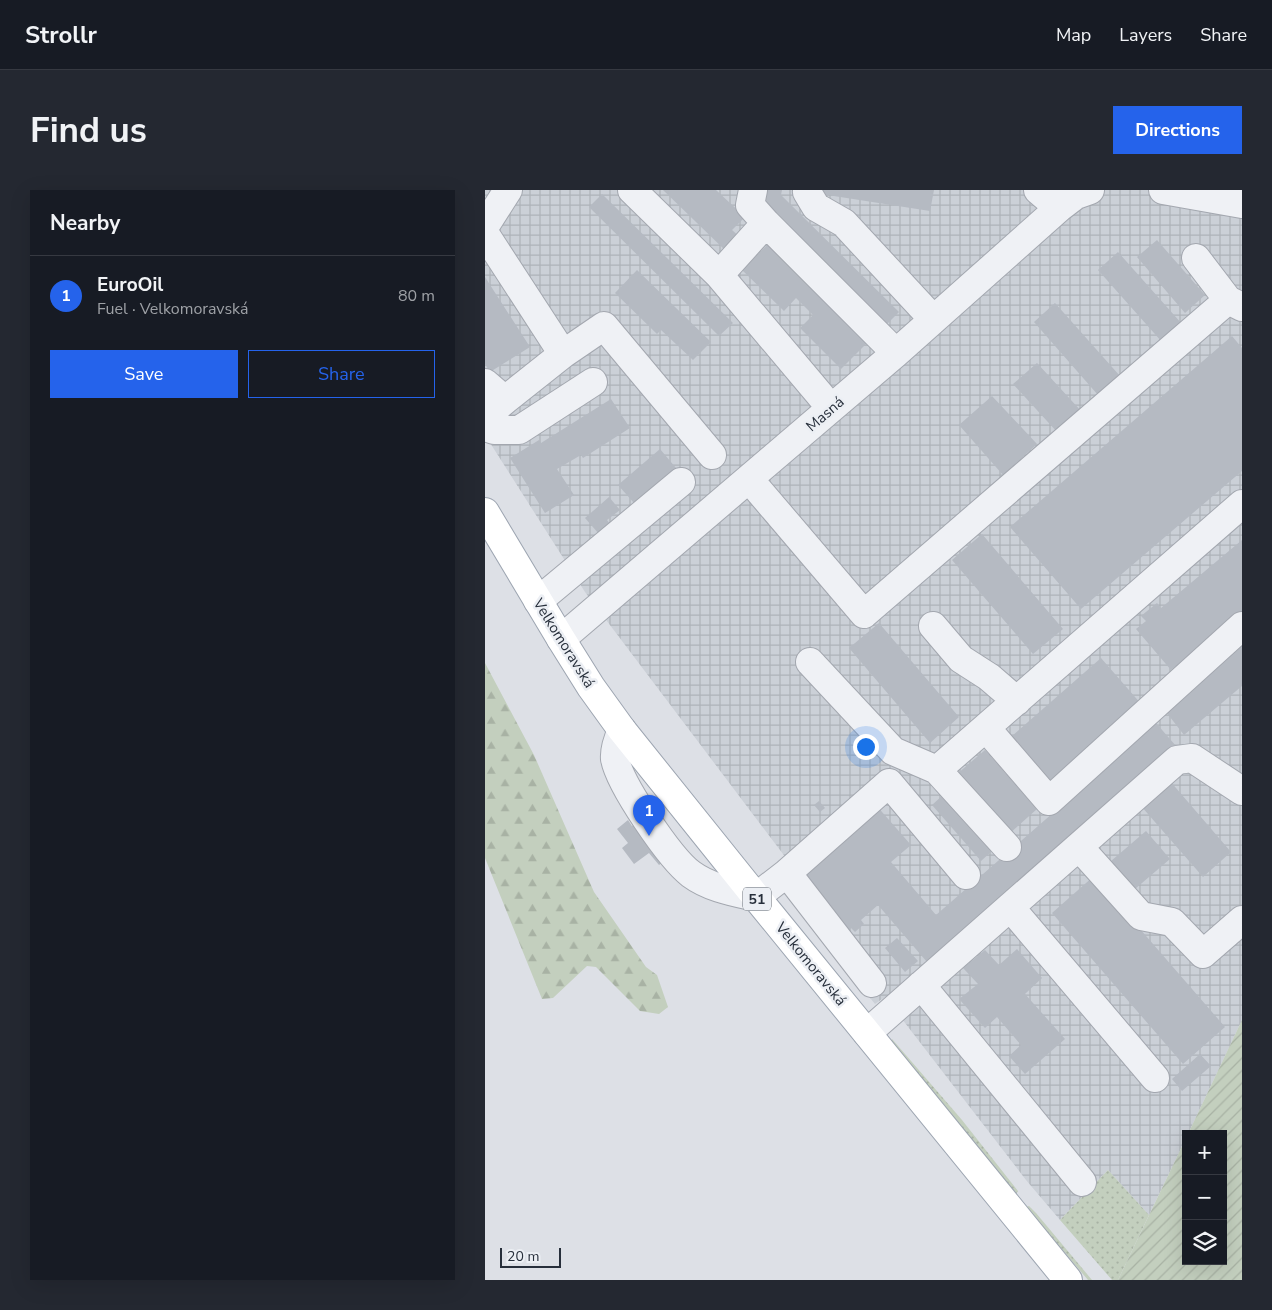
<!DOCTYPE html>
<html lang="en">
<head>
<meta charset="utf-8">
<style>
	body { margin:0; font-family:"Nunito Sans",sans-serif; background:#242831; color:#f1f3f6 }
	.controls { position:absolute; right:15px; bottom:15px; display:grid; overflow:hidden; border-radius:0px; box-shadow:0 5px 20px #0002 }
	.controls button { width:45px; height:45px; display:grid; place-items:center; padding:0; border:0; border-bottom:1px solid #363941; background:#171b24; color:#f1f3f6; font:25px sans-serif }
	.scale { position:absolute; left:15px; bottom:12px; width:61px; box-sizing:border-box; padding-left:5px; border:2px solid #272f3b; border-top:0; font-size:14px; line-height:18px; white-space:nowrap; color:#272f3b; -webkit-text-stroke:4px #eceff4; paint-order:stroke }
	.you { position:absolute; left:380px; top:556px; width:18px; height:18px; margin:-12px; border:4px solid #fff; border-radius:50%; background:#1a73e8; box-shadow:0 0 0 8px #1a73e833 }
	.badge { display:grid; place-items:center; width:32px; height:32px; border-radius:50%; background:#2563eb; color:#fff; font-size:16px; font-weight:700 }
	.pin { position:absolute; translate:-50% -41px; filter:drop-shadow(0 1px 2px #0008) }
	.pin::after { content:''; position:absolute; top:26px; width:18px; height:15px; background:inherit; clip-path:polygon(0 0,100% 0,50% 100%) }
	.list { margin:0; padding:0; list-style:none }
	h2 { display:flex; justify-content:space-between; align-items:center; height:65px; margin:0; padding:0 20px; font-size:21px }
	h2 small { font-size:16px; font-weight:400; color:#9ea1a6 }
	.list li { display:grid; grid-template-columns:32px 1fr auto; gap:15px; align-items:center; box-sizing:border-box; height:80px; padding:0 20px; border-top:1px solid #363941 }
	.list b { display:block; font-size:19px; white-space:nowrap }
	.list p { margin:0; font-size:16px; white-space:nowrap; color:#9ea1a6 }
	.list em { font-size:16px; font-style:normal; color:#9ea1a6 }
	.actions { display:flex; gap:10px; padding:15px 20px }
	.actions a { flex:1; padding:11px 0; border:1px solid #2563eb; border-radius:0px; text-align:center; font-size:18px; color:#2563eb }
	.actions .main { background:#2563eb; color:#fff }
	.icon { flex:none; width:28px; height:28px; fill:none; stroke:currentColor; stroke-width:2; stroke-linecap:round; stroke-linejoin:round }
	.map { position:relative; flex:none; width:757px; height:1090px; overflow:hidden; border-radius:0px }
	header { display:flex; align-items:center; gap:30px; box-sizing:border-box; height:70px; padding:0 25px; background:#171b24; border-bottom:1px solid #363941 }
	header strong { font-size:24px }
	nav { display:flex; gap:28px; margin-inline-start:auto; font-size:18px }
	.intro { display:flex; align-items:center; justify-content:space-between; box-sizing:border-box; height:120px; padding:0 30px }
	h1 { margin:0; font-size:35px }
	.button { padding:12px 22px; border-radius:0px; background:#2563eb; color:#fff; font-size:18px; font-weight:700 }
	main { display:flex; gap:30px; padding:0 30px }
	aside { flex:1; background:#171b24; border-radius:0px; box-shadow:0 5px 20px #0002 }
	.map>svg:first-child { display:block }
	.industrial { fill:url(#industrial-grid) }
	.grass { fill:url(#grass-dots) }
	.forest { fill:url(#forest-firs) }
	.garden { fill:url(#garden-furrows) }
	.building { fill:#b5bac2 }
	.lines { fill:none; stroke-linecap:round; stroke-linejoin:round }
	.minor-casing { stroke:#a3a7af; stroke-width:30 }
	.major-casing { stroke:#9da5b1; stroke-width:30 }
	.minor { stroke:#eff1f5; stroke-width:28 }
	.major { stroke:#fff; stroke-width:28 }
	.labels { text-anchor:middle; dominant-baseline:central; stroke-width:5; stroke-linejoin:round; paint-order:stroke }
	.shield { fill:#eceff4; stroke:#626972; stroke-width:1 }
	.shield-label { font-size:14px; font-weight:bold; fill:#272f3b }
	.street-label { font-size:15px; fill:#272f3b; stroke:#eceff4 }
</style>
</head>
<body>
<header>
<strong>Strollr</strong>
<nav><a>Map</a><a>Layers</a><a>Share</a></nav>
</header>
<div class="intro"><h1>Find us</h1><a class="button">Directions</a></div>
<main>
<aside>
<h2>Nearby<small></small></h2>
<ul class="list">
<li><span class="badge">1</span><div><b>EuroOil</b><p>Fuel · Velkomoravská</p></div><em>80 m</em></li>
</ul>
<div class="actions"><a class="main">Save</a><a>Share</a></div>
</aside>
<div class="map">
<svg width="757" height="1090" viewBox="0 0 757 1090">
	<defs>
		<pattern id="industrial-grid" width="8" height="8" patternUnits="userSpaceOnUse" patternTransform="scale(1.25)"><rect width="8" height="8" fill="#cbd0d7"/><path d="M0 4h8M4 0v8" fill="none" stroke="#aeb3b9"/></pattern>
		<pattern id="grass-dots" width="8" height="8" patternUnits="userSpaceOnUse" patternTransform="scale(1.25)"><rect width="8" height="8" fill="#c3cfbe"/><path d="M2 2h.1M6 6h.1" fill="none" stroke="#a8b2a4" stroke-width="1.8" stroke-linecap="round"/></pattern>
		<pattern id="forest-firs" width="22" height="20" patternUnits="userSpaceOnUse" patternTransform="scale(1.25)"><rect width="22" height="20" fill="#c3cfbe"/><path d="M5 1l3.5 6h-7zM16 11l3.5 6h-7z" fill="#a8b2a4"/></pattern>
		<pattern id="garden-furrows" width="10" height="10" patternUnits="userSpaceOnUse" patternTransform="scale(1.25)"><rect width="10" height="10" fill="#c3cfbe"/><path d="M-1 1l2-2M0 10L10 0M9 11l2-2" fill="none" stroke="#a8b2a4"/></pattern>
	</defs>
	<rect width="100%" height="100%" fill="#dde0e6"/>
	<path class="industrial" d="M0,0H757V830L703,944H701V948L664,1025L623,980L575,1030L541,990L400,807L390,814L284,682L301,668L100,402L0,245Z"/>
	<path class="grass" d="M407,849L477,930L533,1001L531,1004L405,853Z
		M623,980L664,1025L633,1090H627L575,1030Z
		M544,1016L551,1023L607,1090H603L541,1017Z"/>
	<path class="forest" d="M0,473L49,565L109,702L161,777L172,785L183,817L174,824L155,821L111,777L102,776L68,808L57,809L0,668Z"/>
	<path class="garden" d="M757,830V1090H633L701,948V1071H738V944H703Z"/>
	<path class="building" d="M178,0H231L260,27L247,40L257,49L244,64Z
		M278,0H297L296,5L414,122L401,135L277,11Z
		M337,0H449L445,21L336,4Z
		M117,4L248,133L234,146L104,17Z
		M672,50L720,105L700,123L652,67Z
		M283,54L382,153L356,179L315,138L328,125L311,108L299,121L257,80Z
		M633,62L697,134L677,152L613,80Z
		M152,80L226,152L208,170L176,140L172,144L130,103Z
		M0,87L45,157L5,182L0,174Z
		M570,113L635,186L613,205L549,132Z
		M747,146L757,158V281L596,419L525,337Z
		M552,173L597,222L573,243L528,194Z
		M507,206L552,254L518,285L474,235Z
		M126,209L145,238L98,268L96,265L72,279L89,305L60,323L25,268L54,250L56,253Z
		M175,259L191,278L149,313L133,295Z
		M124,307L135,320L122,330L125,334L114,344L100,328Z
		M497,344L578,439L548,464L467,370Z
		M757,350V421L686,480L651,439L661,431L656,426L672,413L676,418Z
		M394,433L474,527L445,553L364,458Z
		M757,453V496L699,545L678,518Z
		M616,468L657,515L567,594L526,547Z
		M671,533L691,556L442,772L393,715L376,730L379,734L370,742L366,738L364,740L313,681L390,614L426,655L406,672L451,725Z
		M500,560L552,619L524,644L472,584Z
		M685,591L746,662L718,687L656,616Z
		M458,605L507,661L496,671L447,615Z
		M334,611L340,618L335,622L329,615Z
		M169,619L198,657L174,675L164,663L149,674L137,658L143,653L132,639L143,630L147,636Z
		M661,641L685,669L643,705L619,677Z
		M609,686L740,837L698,874L567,723Z
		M412,748L433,771L420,782L400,758Z
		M532,759L557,788L540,804L580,849L540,884L524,866L536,855L512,827L500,838L474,809L493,794L478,778L500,760L514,775Z
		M715,864L726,876L697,901L687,889Z"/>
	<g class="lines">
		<g class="minor-casing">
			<path id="minor" d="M147,0L234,85L346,218
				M268,0L265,15L281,33L411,163
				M323,0L322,2L331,17L359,33L448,129
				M553,0L574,18
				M678,0L757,14
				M0,36L23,0
				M0,44L78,164
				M711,68L743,110L757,117
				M234,85L281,33
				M0,193L20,210
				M0,236L6,222L20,210L78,164L119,136L227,265
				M0,237L9,240H34L108,192
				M264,289L379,424L743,110
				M53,411L196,292
				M448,436L476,469L504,487L532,511
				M76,449L411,163L574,18L591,5L605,0
				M325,472L408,561L452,580L757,314
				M501,538L564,611L757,436
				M137,540C133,549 129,559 130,569C135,595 185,668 206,684C225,698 249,702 271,707L302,683L387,793
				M452,580L522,657
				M594,657L656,726L687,732L718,764L757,730
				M302,683L404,593L481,685
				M525,717L670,888
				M436,795L597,992
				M382,843L692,570L707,568L757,601"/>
		</g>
		<g class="major-casing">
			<path id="major" d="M0,322L76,449L106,497L137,540L271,707L583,1090"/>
		</g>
		<use href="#minor" class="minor"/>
		<use href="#major" class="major"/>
	</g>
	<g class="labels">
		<rect class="shield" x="258" y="697.5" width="28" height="23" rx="4"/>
		<g class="shield-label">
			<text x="272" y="709">51</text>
		</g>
		<g class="street-label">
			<text transform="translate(340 224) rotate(-41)">Masná</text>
			<text transform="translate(79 453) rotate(58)">Velkomoravská</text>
			<text transform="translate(326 774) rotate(51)">Velkomoravská</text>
		</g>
	</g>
</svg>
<div class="controls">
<button>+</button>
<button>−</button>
<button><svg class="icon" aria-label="layers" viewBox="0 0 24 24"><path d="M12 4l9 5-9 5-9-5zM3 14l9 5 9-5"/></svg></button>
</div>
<div class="scale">20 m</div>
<div class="you"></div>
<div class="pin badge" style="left:164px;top:646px">1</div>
</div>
</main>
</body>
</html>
